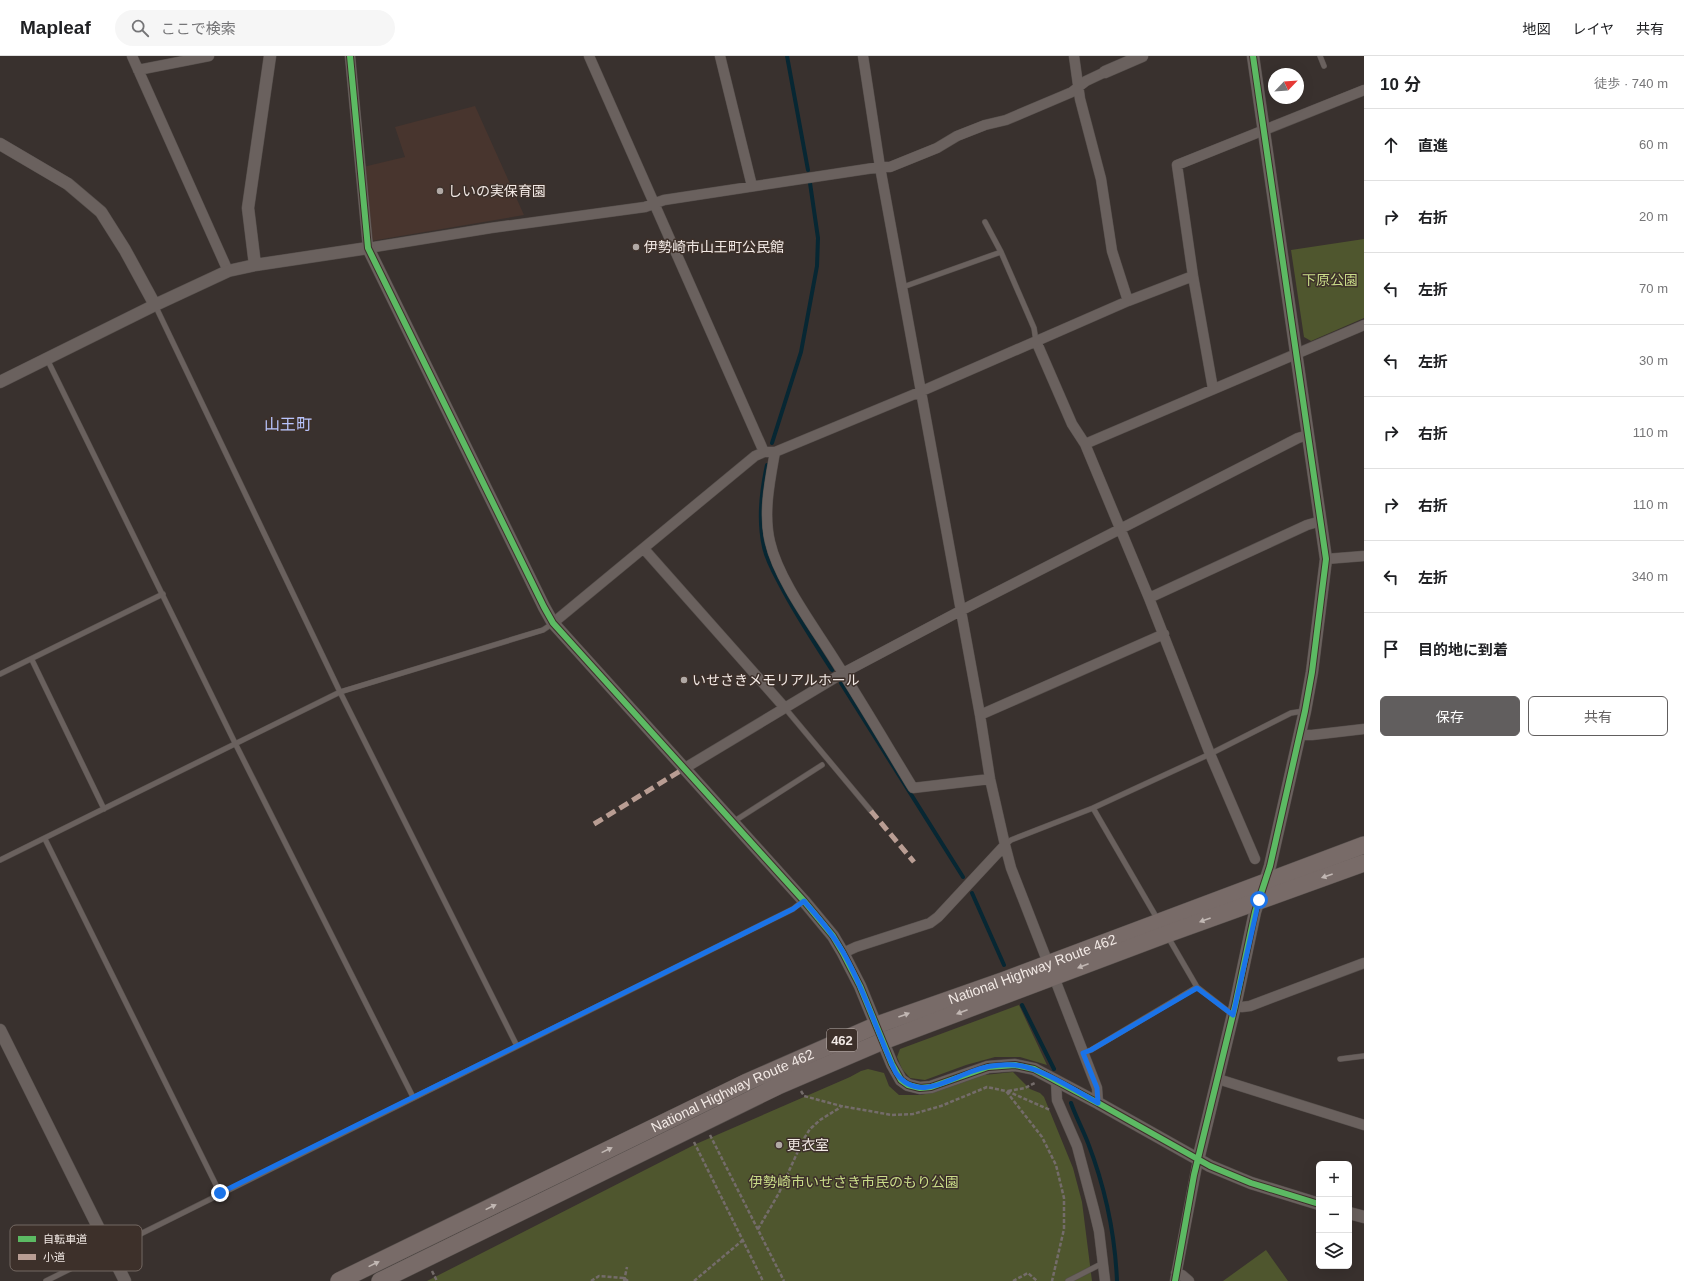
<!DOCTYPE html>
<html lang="ja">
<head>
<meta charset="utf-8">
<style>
	body { margin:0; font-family:Arial,"Noto Sans JP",sans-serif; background:#f6f6f6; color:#202124 }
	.controls { position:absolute; right:12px; bottom:12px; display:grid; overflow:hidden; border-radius:6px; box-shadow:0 4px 16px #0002 }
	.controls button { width:36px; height:36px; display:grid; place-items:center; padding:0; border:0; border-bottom:1px solid #e0e0e0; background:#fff; color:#202124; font:20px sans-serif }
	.compass { position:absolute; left:1268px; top:12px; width:36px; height:36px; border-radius:50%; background:#fff; box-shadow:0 4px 16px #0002; rotate:65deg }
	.stop { position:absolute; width:12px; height:12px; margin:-9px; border:3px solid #1a73e8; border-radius:50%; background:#fff }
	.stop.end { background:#1a73e8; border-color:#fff; box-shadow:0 1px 4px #0008 }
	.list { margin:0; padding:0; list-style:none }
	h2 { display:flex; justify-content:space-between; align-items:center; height:52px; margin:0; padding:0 16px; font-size:17px }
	h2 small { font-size:13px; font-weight:400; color:#757577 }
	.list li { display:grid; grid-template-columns:26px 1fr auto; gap:12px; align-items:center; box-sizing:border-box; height:72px; padding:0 16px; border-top:1px solid #e0e0e0 }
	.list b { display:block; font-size:15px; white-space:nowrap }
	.list em { font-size:13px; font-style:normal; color:#757577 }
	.actions { display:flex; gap:8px; padding:12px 16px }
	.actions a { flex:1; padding:9px 0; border:1px solid #615e5e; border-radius:6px; text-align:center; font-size:14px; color:#615e5e }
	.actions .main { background:#615e5e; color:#fff }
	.icon { flex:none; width:22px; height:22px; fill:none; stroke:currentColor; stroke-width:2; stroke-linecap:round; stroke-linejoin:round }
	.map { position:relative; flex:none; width:1364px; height:1225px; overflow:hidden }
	header { display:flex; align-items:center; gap:24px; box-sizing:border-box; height:56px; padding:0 20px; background:#fff; border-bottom:1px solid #e0e0e0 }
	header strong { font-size:19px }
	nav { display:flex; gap:22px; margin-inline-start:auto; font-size:14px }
	.search { width:280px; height:36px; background:#f6f6f6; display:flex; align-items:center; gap:10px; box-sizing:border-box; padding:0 14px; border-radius:22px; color:#757577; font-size:15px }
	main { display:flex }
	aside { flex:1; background:#fff }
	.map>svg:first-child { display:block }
	.built { fill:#48352e }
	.green { fill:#4f562e }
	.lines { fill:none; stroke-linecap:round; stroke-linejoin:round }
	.stream { stroke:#072733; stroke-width:4 }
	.service-casing { stroke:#564f4c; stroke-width:6 }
	.minor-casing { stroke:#564f4c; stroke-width:11 }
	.tertiary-casing { stroke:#564f4c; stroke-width:13 }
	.trunk-casing { stroke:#564f4c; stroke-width:18 }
	.path { stroke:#746c6a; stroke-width:2.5; stroke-dasharray:4 2; stroke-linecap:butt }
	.service { stroke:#6a615e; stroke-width:5 }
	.minor { stroke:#6a615e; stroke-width:10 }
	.tertiary { stroke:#6a615e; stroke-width:12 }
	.trunk { stroke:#786b68; stroke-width:17 }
	.quiet { stroke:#b99d93; stroke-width:5; stroke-dasharray:10 5; stroke-linecap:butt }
	.cycleway-casing { stroke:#3d302a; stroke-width:8 }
	.cycleway { stroke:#5cba63; stroke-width:6 }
	.oneway { fill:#c1b7b3 }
	.route { stroke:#1a73e8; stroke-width:5 }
	.poi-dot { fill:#b1a9a5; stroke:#3d302a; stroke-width:1.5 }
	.labels { text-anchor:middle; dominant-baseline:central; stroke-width:3; stroke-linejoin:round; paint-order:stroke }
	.shield { fill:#3d302a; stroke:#bcb2ad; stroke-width:1 }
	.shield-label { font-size:13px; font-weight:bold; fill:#f2e9e5 }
	.poi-label { font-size:14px; fill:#f2e9e5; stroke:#3d302a; text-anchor:start }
	.park-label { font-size:14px; fill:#c9dc88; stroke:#3d302a }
	.street-label { font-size:14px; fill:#f2e9e5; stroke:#3d302a }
	.quarter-label { font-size:16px; fill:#b8c4fc; stroke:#3d302a }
	.key { fill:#3d302a; stroke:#736862; stroke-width:1 }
	.key-label { font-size:11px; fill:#f2e9e5 }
</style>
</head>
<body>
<header>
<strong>Mapleaf</strong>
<div class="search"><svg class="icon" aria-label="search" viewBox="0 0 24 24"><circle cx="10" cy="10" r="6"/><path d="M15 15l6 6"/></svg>ここで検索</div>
<nav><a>地図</a><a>レイヤ</a><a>共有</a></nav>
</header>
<main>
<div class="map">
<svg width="1364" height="1225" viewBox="0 0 1364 1225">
	<rect width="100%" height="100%" fill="#39312e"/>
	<path class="built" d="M475,50L524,159L371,185L363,111L405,101L395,71Z"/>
	<path class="green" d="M1364,183V262L1311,285L1304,281L1291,194Z
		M1019,949L1047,1009L1020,1001H995L966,1009L925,1024L910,1022L902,1013L897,1001L900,993Z
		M868,1013L884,1017L889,1030L899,1039H921L938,1035L984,1019L1013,1016L1030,1033L1040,1037L1044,1041L1073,1112L1082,1146L1092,1225H427L696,1088L850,1021L861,1015Z
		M1266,1194L1288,1225H1223Z"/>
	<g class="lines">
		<path class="stream" d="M787,0L808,114
			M772,387L801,296L817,210L818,182L810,127
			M767,409C761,436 758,464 764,491C767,505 774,517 781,530C796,559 814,586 832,614
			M841,627L963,821
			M972,837L1004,909
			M1022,949L1054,1013
			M1071,1047C1076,1061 1083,1074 1088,1087C1105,1131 1115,1178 1117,1225"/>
		<g class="service-casing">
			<path id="service" d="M1320,0L1324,10
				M985,166L1001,196L1034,272L1036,285
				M903,231L1001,196
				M155,249L340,636L517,990
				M47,303L235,687L413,1041
				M32,604L104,753
				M0,618L163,538
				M785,652L871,755
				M1093,752L1158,864
				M733,766L822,709
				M45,783L220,1137
				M1005,789L1011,784L1093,752L1210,698L1291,657L1304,655
				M0,804L340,636L543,574L552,568
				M1168,881L1197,931L1233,959
				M1083,997L1091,994L1197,931
				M1340,1003L1364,1000
				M46,1225L793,853L803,845
				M1068,1225L1103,1207"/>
		</g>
		<g class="minor-casing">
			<path id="minor" d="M132,0L228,215
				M350,0L368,192L491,172L645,151L664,144L880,111H890L937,92L957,80L985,69L1006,64L1065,39L1072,36L1086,25L1105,16
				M589,0L764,396
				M720,0L752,130
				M863,0L880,111L980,659L990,723L1005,789L1011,812L1048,907
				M1074,0L1080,43L1101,123L1112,195L1128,245
				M138,14L209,0
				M1036,285L1072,368L1085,388L1149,542L1210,698L1255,803
				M1213,333L1193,220L1177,109L1364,34
				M1085,388L1364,269
				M775,396C770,424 763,457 770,486C778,521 809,564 829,595C858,640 885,686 913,732L990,723
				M644,493L785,652
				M1326,503L1364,500
				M1149,542L1307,469L1321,465
				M553,567L755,400L764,396H775L922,335L1128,245L1193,220
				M980,659L1164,578
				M1299,679H1312L1364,673
				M685,712L843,617L962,554L1298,382L1308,379
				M843,897L856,891L930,867L938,861L1005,789
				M1054,921L1097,1032L1098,1047
				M1235,950L1242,951L1250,950L1364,907
				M1218,1023L1364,1069
				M1056,1025L1057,1044L1077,1090L1094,1154L1099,1175L1105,1225
				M1176,1217L1182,1219L1189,1225
				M1175,1225L1198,1104"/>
		</g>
		<g class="tertiary-casing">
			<path id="tertiary" d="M1105,16L1142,0
				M0,88L68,128L101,156L125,194L155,249
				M255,209L248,152L270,0
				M0,326L155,249L228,215L255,209L368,192L544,551L553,567L804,845L833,880L843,897L860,930L892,1008L901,1024L908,1029L920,1032L931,1031L988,1011L1015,1009L1034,1013L1098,1047L1210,1110L1251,1127L1319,1148
				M0,974L125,1225
				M1198,1104L1235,950L1255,856L1270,810L1305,655L1312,616L1326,503L1253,0
				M1349,1157L1364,1161"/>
		</g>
		<g class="trunk-casing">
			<g id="trunk">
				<path id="s1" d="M339,1225L747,1026L877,969L1005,924L1364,789"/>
				<path d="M380,1225L778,1030L883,985L1167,878L1364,807"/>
			</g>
		</g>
		<path class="path" d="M801,1035L804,1040L841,1050L892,1059L913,1058L941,1050L987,1031L1006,1035L1042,1081L1056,1109L1064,1142V1173L1052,1225
			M1007,1035L1050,1054
			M1008,1035L1025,1032L1035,1027
			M710,1079L784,1225
			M694,1086L763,1225
			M758,1173L779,1137L803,1084L810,1073L820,1064L841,1051
			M432,1215L437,1225
			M591,1225L599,1220L624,1222L628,1225
			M624,1225L627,1211
			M694,1225L743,1184
			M1013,1225L1028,1217L1037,1225"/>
		<use href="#service" class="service"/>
		<use href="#minor" class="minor"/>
		<use href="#tertiary" class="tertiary"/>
		<use href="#trunk" class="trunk"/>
		<path class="quiet" d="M871,755L914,806
			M594,768L685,712"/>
		<g class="cycleway-casing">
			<path id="cycleway" d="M350,0L368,192L544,551L553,567L804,845L833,880L843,897L860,930L892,1008L901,1024L908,1029L920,1032L931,1031L988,1011L1015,1009L1034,1013L1098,1047L1210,1110L1251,1127L1319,1148
				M1175,1225L1194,1119L1235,950L1255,856L1270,810L1305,655L1312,616L1326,503L1253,0"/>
		</g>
		<use href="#cycleway" class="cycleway"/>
	</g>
	<defs><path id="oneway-solid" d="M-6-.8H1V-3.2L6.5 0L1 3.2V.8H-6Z"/></defs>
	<g class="oneway">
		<use href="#oneway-solid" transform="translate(1327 820) rotate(161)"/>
		<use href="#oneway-solid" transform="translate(1205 864) rotate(160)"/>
		<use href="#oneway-solid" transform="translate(1083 910) rotate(159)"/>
		<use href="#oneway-solid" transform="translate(962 956) rotate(159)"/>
		<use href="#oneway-solid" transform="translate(904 959) rotate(-20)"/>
		<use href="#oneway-solid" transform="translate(607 1094) rotate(-26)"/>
		<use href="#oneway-solid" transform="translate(491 1151) rotate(-26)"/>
		<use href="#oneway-solid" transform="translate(374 1208) rotate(-26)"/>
	</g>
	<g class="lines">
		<path class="route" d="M220,1137L793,853L804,845C818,861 832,877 843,896C865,934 877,977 896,1017C917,1046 947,1024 973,1015C986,1010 1001,1008 1015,1009C1040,1011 1076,1035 1098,1047L1097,1032L1083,997L1091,994L1197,932L1233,959L1259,844"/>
	</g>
	<g class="poi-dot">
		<circle cx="440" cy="135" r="4"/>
		<circle cx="636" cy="191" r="4"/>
		<circle cx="684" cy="624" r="4"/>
		<circle cx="779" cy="1089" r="4"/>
	</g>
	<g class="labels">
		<rect class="shield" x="827" y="973" width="30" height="22" rx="3"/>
		<g class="shield-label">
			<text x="842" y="984">462</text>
		</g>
		<g class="poi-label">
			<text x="448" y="135">しいの実保育園</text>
			<text x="644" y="191">伊勢崎市山王町公民館</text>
			<text x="692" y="624">いせさきメモリアルホール</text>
			<text x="787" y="1089">更衣室</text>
		</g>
		<g class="park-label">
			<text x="1330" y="224">下原公園</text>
			<text x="854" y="1126">伊勢崎市いせさき市民のもり公園</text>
		</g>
		<g class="street-label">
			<text stroke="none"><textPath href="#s1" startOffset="761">National Highway Route 462</textPath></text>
			<text stroke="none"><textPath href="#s1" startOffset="437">National Highway Route 462</textPath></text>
		</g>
		<g class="quarter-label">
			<text x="288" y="368">山王町</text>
		</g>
	</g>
	<rect x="10" y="1169" width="132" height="46" rx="6" class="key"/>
	<rect x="18" y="1180" width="18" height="6" fill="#5cba63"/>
	<rect x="18" y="1198" width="18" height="6" fill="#b99d93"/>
	<g class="key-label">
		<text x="43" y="1187">自転車道</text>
		<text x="43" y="1205">小道</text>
	</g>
</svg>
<div class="controls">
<button>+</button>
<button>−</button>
<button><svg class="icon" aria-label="layers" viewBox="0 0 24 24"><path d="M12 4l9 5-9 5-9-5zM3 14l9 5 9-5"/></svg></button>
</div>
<svg class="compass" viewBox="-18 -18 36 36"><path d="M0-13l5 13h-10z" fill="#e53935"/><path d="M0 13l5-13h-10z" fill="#757577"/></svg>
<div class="stop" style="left:1259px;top:844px"></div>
<div class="stop end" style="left:220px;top:1137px"></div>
</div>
<aside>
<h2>10 分<small>徒歩 · 740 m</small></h2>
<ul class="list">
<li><svg class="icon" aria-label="ahead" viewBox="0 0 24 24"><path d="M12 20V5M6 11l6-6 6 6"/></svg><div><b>直進</b></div><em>60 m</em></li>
<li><svg class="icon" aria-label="right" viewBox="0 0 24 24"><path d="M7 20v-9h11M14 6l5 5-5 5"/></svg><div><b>右折</b></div><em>20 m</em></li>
<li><svg class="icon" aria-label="left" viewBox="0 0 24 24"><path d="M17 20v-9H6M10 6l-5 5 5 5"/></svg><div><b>左折</b></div><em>70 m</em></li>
<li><svg class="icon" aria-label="left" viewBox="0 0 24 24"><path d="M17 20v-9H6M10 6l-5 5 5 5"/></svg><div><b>左折</b></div><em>30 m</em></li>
<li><svg class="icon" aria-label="right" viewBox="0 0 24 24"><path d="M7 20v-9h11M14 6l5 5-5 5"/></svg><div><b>右折</b></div><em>110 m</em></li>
<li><svg class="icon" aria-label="right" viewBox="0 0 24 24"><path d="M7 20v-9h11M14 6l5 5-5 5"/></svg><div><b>右折</b></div><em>110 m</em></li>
<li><svg class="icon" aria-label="left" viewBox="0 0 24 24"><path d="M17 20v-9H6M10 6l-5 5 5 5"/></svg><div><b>左折</b></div><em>340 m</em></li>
<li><svg class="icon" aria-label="arrive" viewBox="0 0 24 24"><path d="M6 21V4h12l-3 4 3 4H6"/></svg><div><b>目的地に到着</b></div></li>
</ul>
<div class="actions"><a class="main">保存</a><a>共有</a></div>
</aside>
</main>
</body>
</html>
